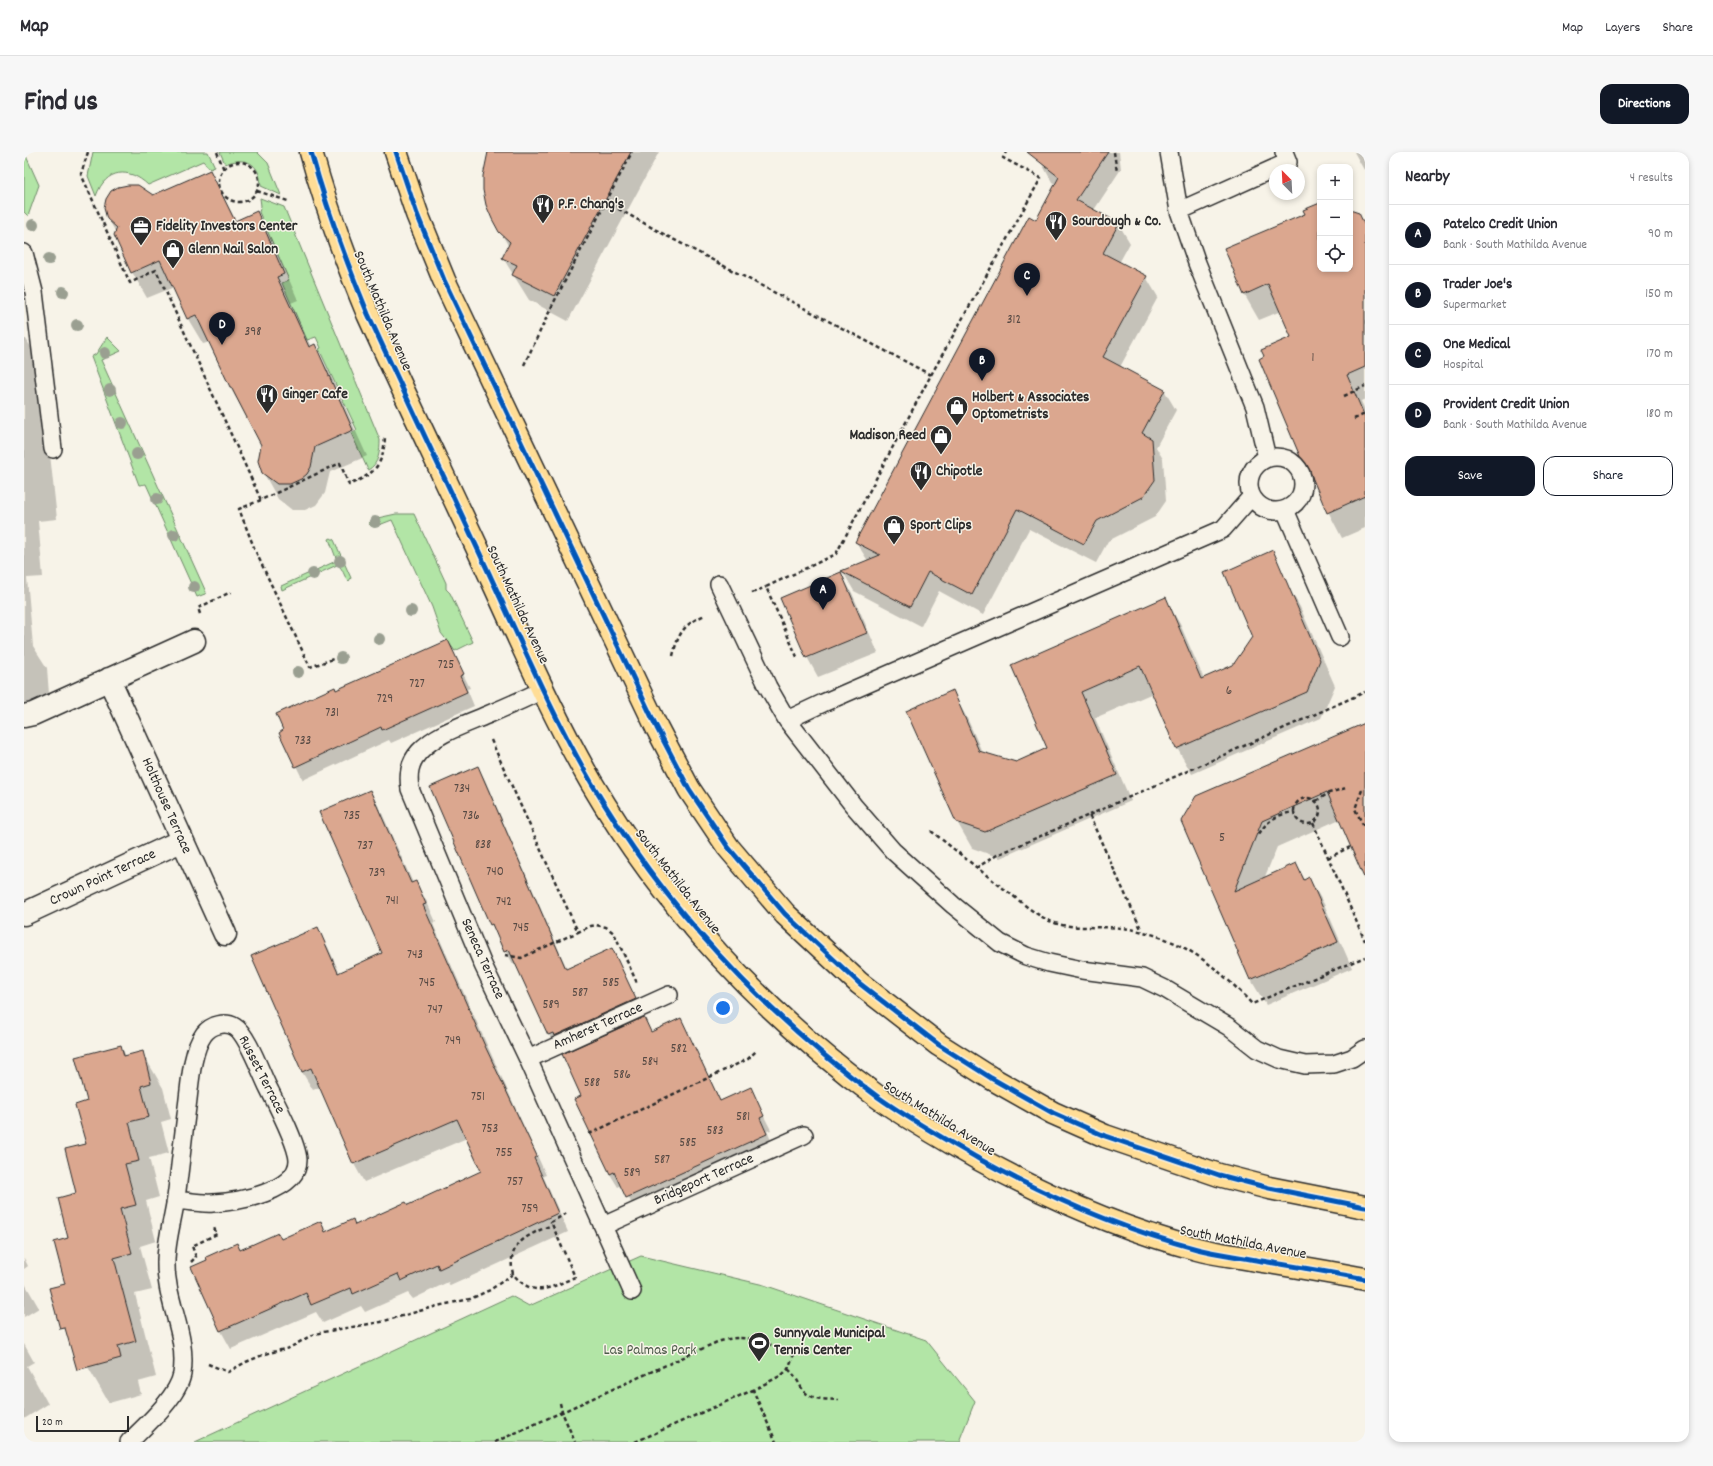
<!DOCTYPE html>
<html lang="en">
<head>
<meta charset="utf-8">
<style>
	body { margin:0; font-family:Dekko,sans-serif; background:#f7f7f7; color:#2b2b33 }
	.controls { position:absolute; right:12px; top:12px; display:grid; overflow:hidden; border-radius:8px; box-shadow:0 2px 6px #0003 }
	.controls button { width:36px; height:36px; display:grid; place-items:center; padding:0; border:0; border-bottom:1px solid #e1e1e2; background:#fff; color:#2b2b33; font:20px sans-serif }
	.compass { position:absolute; left:1245px; top:12px; width:36px; height:36px; border-radius:50%; background:#fff; box-shadow:0 2px 6px #0003; rotate:336deg }
	.scale { position:absolute; left:12px; bottom:10px; width:93px; box-sizing:border-box; padding-left:4px; border:2px solid #2b2b2b; border-top:0; font-size:11px; line-height:14px; white-space:nowrap; color:#2b2b2b; -webkit-text-stroke:3px #f7f3e8; paint-order:stroke }
	.you { position:absolute; left:699px; top:856px; width:14px; height:14px; margin:-10px; border:3px solid #fff; border-radius:50%; background:#1a73e8; box-shadow:0 0 0 6px #1a73e833 }
	.badge { display:grid; place-items:center; width:26px; height:26px; border-radius:50%; background:#111827; color:#fff; font-size:13px; font-weight:700 }
	.pin { position:absolute; translate:-50% -33px; filter:drop-shadow(0 1px 2px #0008) }
	.pin::after { content:''; position:absolute; top:21px; width:14px; height:12px; background:inherit; clip-path:polygon(0 0,100% 0,50% 100%) }
	.list { margin:0; padding:0; list-style:none }
	h2 { display:flex; justify-content:space-between; align-items:center; height:52px; margin:0; padding:0 16px; font-size:17px }
	h2 small { font-size:13px; font-weight:400; color:#7c7c81 }
	.list li { display:grid; grid-template-columns:26px 1fr auto; gap:12px; align-items:center; box-sizing:border-box; height:60px; padding:0 16px; border-top:1px solid #e1e1e2 }
	.list b { display:block; font-size:15px; white-space:nowrap }
	.list p { margin:0; font-size:13px; white-space:nowrap; color:#7c7c81 }
	.list em { font-size:13px; font-style:normal; color:#7c7c81 }
	.actions { display:flex; gap:8px; padding:12px 16px }
	.actions a { flex:1; padding:9px 0; border:1px solid #111827; border-radius:12px; text-align:center; font-size:14px; color:#111827 }
	.actions .main { background:#111827; color:#fff }
	.icon { flex:none; width:22px; height:22px; fill:none; stroke:currentColor; stroke-width:2; stroke-linecap:round; stroke-linejoin:round }
	.map { position:relative; flex:none; width:1341px; height:1290px; overflow:hidden; border-radius:12px }
	header { display:flex; align-items:center; gap:24px; box-sizing:border-box; height:56px; padding:0 20px; background:#fff; border-bottom:1px solid #e1e1e2 }
	header strong { font-size:19px }
	nav { display:flex; gap:22px; margin-inline-start:auto; font-size:14px }
	.intro { display:flex; align-items:center; justify-content:space-between; box-sizing:border-box; height:96px; padding:0 24px }
	h1 { margin:0; font-size:28px }
	.button { padding:10px 18px; border-radius:12px; background:#111827; color:#fff; font-size:14px; font-weight:700 }
	main { display:flex; gap:24px; padding:0 24px }
	aside { flex:1; background:#fff; border-radius:12px; box-shadow:0 2px 6px #0003 }
	.map>svg:first-child { display:block }
	.green { fill:#b2e5a6; stroke:#6e8868 }
	.shadow { fill:#0003 }
	.building { fill:#dba78f; stroke:#2b2b2b }
	.lines { fill:none; stroke-linecap:round; stroke-linejoin:round }
	.service-casing { stroke:#2b2b2b; stroke-width:20 }
	.minor-casing { stroke:#2b2b2b; stroke-width:25 }
	.primary-casing { stroke:#2b2b2b; stroke-width:25 }
	.path { stroke:#2b2b2b; stroke-width:2.5; stroke-dasharray:4 3; stroke-linecap:butt }
	.service { stroke:#f7f3e8; stroke-width:17 }
	.minor { stroke:#f7f3e8; stroke-width:22 }
	.primary { stroke:#ffdd96; stroke-width:22 }
	.cycleway-casing { stroke:#f7f3e8; stroke-width:8 }
	.cycleway { stroke:#0057b8; stroke-width:5 }
	.tree { fill:#9a9f91 }
	.labels { text-anchor:middle; dominant-baseline:central; stroke-width:3; stroke-linejoin:round; paint-order:stroke }
	.number-label { font-size:13px; fill:#574a44 }
	.poi-label { font-size:15px; font-weight:bold; fill:#2b2b2b; stroke:#f7f3e8; text-anchor:start }
	.street-label { font-size:15px; fill:#2b2b2b; stroke:#f7f3e8 }
	.park-label { font-size:15px; fill:#4d5a4a; stroke:#f7f3e8 }
</style>
</head>
<body>
<header>
<strong>Map</strong>
<nav><a>Map</a><a>Layers</a><a>Share</a></nav>
</header>
<div class="intro"><h1>Find us</h1><a class="button">Directions</a></div>
<main>
<div class="map">
<svg width="1341" height="1290" viewBox="0 0 1341 1290">
	<rect width="100%" height="100%" fill="#f7f3e8"/>
	<filter id="ink" filterUnits="userSpaceOnUse"><feTurbulence type="fractalNoise" baseFrequency=".025" numOctaves="2"/><feDisplacementMap in="SourceGraphic" scale="8" xChannelSelector="R" yChannelSelector="G"/><feConvolveMatrix kernelMatrix="1 2 1 2 8 2 1 2 1" color-interpolation-filters="sRGB"/></filter>
	<g filter="url(#ink)">
		<path class="green" d="M69,0H184L191,15L186,17L179,9L124,33C105,15 82,16 72,44L64,24Z
			M196,0H233L244,11L257,43L237,34C236,11 222,4 201,12Z
			M0,4H2L15,33L4,64L0,60Z
			M236,46L260,55L356,288C356,299 355,312 344,318L327,281L333,278L295,197L297,196L292,185L283,188L258,131L265,128L235,60L237,54Z
			M83,185L97,199L77,208L182,440L181,442L173,445L122,332L115,333L67,205L72,202Z
			M372,362H390L422,431V437L426,441L449,490L431,499L417,481L408,455L368,368L350,375L347,374L344,371L349,367Z
			M307,386L310,388L327,426L325,429C319,425 320,416 313,413L258,438L257,434L312,409V406L305,387Z
			M617,1104L740,1133L902,1188L951,1249L936,1287L937,1290H171L487,1144L505,1154Z"/>
		<path class="shadow" d="M468,0H635L544,169L505,148L479,106L485,95L476,79Z
			M1015,0H1095L1097,17L1070,58L1094,71L1106,91L1095,111L1122,125L1134,145L1096,215L1140,238L1152,258L1132,295L1139,307L1142,349L1131,365L1084,389L1072,411L1005,377L959,463L915,439L897,474L830,439L819,420L844,409L832,390L1032,33L1028,30L1017,10Z
			M1330,0H1341V17L1340,18Z
			M186,19L212,69L232,61L247,86L274,148L267,151L287,195L290,194L305,220L343,304L306,320L301,341L292,353L281,358H268L254,347L239,320L238,293L206,235L186,190L179,192L164,167L150,135L123,146L108,120L92,81L84,66Z
			M1296,52V117H1326V59L1335,62L1341,73V247L1337,249L1341,258V376L1318,386L1284,321L1236,207L1269,186L1257,159L1235,168L1220,142L1282,62Z
			M0,187H2L16,210L33,367L14,369L19,425L3,426L9,494L23,516L26,555L0,558Z
			M816,421L828,441L854,501L794,525L783,505Z
			M1261,429L1276,455L1311,534L1297,566L1168,622L1153,596L1129,541L1071,566L1107,649L976,706L948,696L933,670L928,540L943,566L959,602L992,611L1025,596L988,514L1141,447L1156,472L1180,527L1210,514L1230,485Z
			M423,490L446,536L443,537L450,554L367,591L365,588L279,628L256,581Z
			M1341,572V716L1316,667L1253,695L1240,727L1272,712L1281,728L1285,726L1300,752L1328,816L1242,853L1227,828L1158,669Z
			M454,615L461,628L543,817L588,798L618,861L533,896L525,883L492,811L489,812L467,772Z
			M346,639L356,657L389,731L391,730L402,748L412,770L409,772L472,913L522,1023L519,1024L544,1080L426,1134L424,1130L389,1147L384,1141L341,1160L337,1154L299,1171L292,1160L207,1197L197,1179L169,1115L216,1099L257,1088L296,1071L302,1080L329,1069L332,1074L383,1054L458,1020L443,986L340,1030L330,1012L296,935L289,938L278,920L293,777L304,795L316,822L360,802Z
			M619,867L628,881L657,867L697,950L726,937L747,978L743,979L750,995L611,1058L598,1033L594,1035L586,1022L559,944Z
			M96,894L102,904L118,900L139,936L147,967L137,970L145,1001L125,1006L135,1045L122,1049L132,1089L116,1094L128,1138L111,1142L132,1225L114,1230L117,1242L85,1251L64,1215L46,1087L63,992L64,950Z
			M0,1106L4,1114L0,1117Z
			M0,1130L15,1156L0,1165Z
			M0,1192L10,1210L3,1214L24,1252L0,1267Z"/>
		<path class="building" d="M464,0H607L530,144L488,123L493,113L478,106L486,90L475,80L468,67L462,53L459,38V24Z
			M1003,0H1084L1052,48L1095,71L1079,101L1123,124L1079,205L1141,238L1118,281L1128,287L1131,328L1119,345L1073,369L1060,392L993,357L948,443L904,420L886,455L817,419L856,403L831,390L1005,64L1012,68L1035,25Z
			M186,18L211,69L233,59L260,122L253,125L285,195L291,192L329,278L291,295L287,315L283,322L277,327L266,332H253L238,321L234,309L237,293L207,235H206L172,163L163,167L136,108L107,121L90,83L93,76L83,67L80,56L82,47L87,39L94,35L104,33H114L129,43Z
			M1296,51V117H1326V58L1335,61L1341,74V215L1323,223L1341,265V344L1303,361L1286,320L1283,321L1235,207L1240,204L1237,198L1267,185L1244,132L1220,143L1200,96L1281,62L1279,58Z
			M1249,398L1296,508L1283,540L1152,597L1116,514L1057,540L1093,623L961,680L932,670L882,559L929,538L955,599L992,610L1023,596L987,513L1142,445L1177,527L1209,513L1228,485L1200,420Z
			M817,420L843,481L782,506L756,446Z
			M424,488L440,522L436,524L443,540L358,578L357,575L271,615L255,581L259,578L252,562L311,535L312,538Z
			M1341,571V728L1303,640L1238,669L1210,739L1272,711L1280,728L1285,725L1314,790L1226,828L1157,669L1172,644Z
			M454,614L542,817L588,796L612,847L530,884L529,881L524,883L485,798L480,800L468,772L466,773L406,635Z
			M346,638L387,731L392,729L402,752L399,753L461,894L513,1004L510,1006L534,1061L415,1117L413,1112L377,1129L374,1122L329,1142L327,1136L287,1153L282,1141L196,1179L167,1115L183,1108L182,1105L213,1091L216,1098L254,1081L257,1087L297,1069L301,1080L329,1067L331,1073L382,1050L384,1053L457,1019L433,967L329,1012L287,916L278,920L227,804L294,775L314,821L358,801L295,660Z
			M620,865L627,880L657,866L696,949L727,935L740,964L736,966L743,982L602,1046L590,1020L586,1022L550,947L557,944L538,902Z
			M97,893L100,904L119,899L127,931L117,934L125,965L105,970L115,1009L101,1012L112,1053L96,1057L108,1101L90,1106L112,1189L94,1194L97,1206L53,1218L41,1176L36,1177L25,1136L41,1132L30,1090L44,1086L34,1046L52,1041L41,997L62,992L51,953L63,949L51,905Z"/>
		<g class="lines">
			<g class="service-casing">
				<path id="service" d="M1145,0L1155,59L1173,111L1231,255L1243,306
					M1155,59L1264,10L1260,0
					M0,101L10,140L29,297
					M1225 332a27 27 0 1 1 54 0a27 27 0 1 1-54 0Z
					M1261,358L1316,485
					M695,432L744,535L763,568L829,653L869,699L929,753L976,791L1002,804L1025,811L1058,818L1118,826L1141,837L1205,875L1233,897L1255,907L1281,913L1310,912L1328,906L1341,897
					M519,538C500,547 482,555 463,563C440,573 413,581 395,600C385,611 384,623 386,637L459,813L504,907L608,1139
					M763,568L799,551L1199,377L1227,345
					M504,907L645,843
					M579,1074L780,983
					M105,1290C121,1274 154,1245 158,1222C164,1182 141,1149 142,1110C142,1089 149,1067 152,1046C156,1016 159,986 163,955C166,934 167,900 180,882C187,873 201,869 211,875C223,882 237,921 244,935C252,951 273,991 274,1008C274,1040 213,1050 189,1051C177,1052 164,1049 152,1048"/>
			</g>
			<g class="minor-casing">
				<path id="minor" d="M85,527L201,782
					M0,564L9,562L170,489
					M0,762L157,689"/>
			</g>
			<g class="primary-casing">
				<path id="primary" d="M287,0C302,55 322,109 344,162C385,252 428,341 469,430C500,497 530,566 567,630C639,753 739,861 854,945C886,968 921,987 955,1007C1024,1045 1097,1077 1173,1097C1192,1102 1212,1104 1232,1108C1268,1114 1305,1120 1341,1127
					M372,0L393,62L420,128L633,576L665,637L704,695L761,762L835,831L915,893L967,926L1029,961L1081,984L1195,1023L1245,1036L1341,1055"/>
			</g>
			<path class="path" d="M64,0L57,22L106,131L132,118L237,348L316,311L325,333C351,321 359,314 361,285
				M193,0L200,18
				M1090,0L1093,20
				M195 30a20 20 0 1 1 40 0a20 20 0 1 1-40 0Z
				M233,39L264,49
				M582,50L643,84L907,223L812,402L742,435L774,507
				M500,213L529,152L608,0
				M907,223L1017,26L979,6L982,0
				M1320,244L1341,234
				M1330,267L1341,262
				M237,348L215,357L231,398L286,515L309,507
				M728,441L742,435
				M176,462L174,456L207,440
				M649,504C654,481 660,472 681,463
				M467,588L554,780L567,774L572,773L582,775L590,781L613,831
				M1338,638L1331,657L1341,677
				M1270 659a13 13 0 1 1 26 0a13 13 0 1 1-26 0Z
				M1292,649L1305,641L1322,636
				M1065,663L1341,540
				M1289,671L1341,789
				M907,679C934,700 960,722 988,743C1002,754 1017,767 1034,772C1054,777 1077,774 1098,776C1154,783 1191,812 1228,852L1341,805
				M1235,682C1243,668 1254,662 1270,660
				M1304,706L1326,695
				M952,716L973,703L1065,663L1118,779
				M481,803L497,806L554,780
				M565,982L724,907L733,898
				M167,1110L172,1105L168,1094L193,1082L190,1076
				M489,1122C482,1091 504,1083 528,1073
				M184,1212L204,1220L222,1210L241,1202L265,1196L288,1183L299,1180L357,1170L413,1154L446,1147L466,1138L489,1122C510,1147 526,1136 551,1125L527,1070L545,1060
				M764,1217C771,1223 773,1228 777,1235C785,1249 801,1247 815,1248
				M536,1251L538,1260L691,1191C722,1179 741,1191 770,1202L764,1217L758,1223L729,1238L752,1290
				M471,1290L538,1260L551,1290
				M611,1290L729,1238"/>
			<use href="#service" class="service"/>
			<use href="#minor" class="minor"/>
			<use href="#primary" class="primary"/>
			<g class="cycleway-casing">
				<path id="cycleway" d="M287,0C302,55 322,109 344,162C385,252 428,341 469,430C500,497 530,566 567,630C639,753 739,861 854,945C886,968 921,987 955,1007C1024,1045 1097,1077 1173,1097C1192,1102 1212,1104 1232,1108C1268,1114 1305,1120 1341,1127
					M372,0L393,62L420,128L633,576L665,637L704,695L761,762L835,831L915,893L967,926L1029,961L1081,984L1195,1023L1245,1036L1341,1055"/>
			</g>
			<use href="#cycleway" class="cycleway"/>
		</g>
		<g class="tree">
			<circle cx="9" cy="73" r="6"/>
			<circle cx="25" cy="107" r="6"/>
			<circle cx="39" cy="140" r="6"/>
			<circle cx="53" cy="173" r="6"/>
			<circle cx="81" cy="201" r="6"/>
			<circle cx="86" cy="238" r="6"/>
			<circle cx="98" cy="271" r="6"/>
			<circle cx="113" cy="302" r="6"/>
			<circle cx="133" cy="347" r="6"/>
			<circle cx="351" cy="370" r="6"/>
			<circle cx="150" cy="383" r="6"/>
			<circle cx="316" cy="409" r="6"/>
			<circle cx="289" cy="422" r="6"/>
			<circle cx="170" cy="435" r="6"/>
			<circle cx="387" cy="459" r="6"/>
			<circle cx="355" cy="487" r="6"/>
			<circle cx="317" cy="506" r="6"/>
			<circle cx="274" cy="520" r="6"/>
		</g>
	</g>
	<defs>
		<g id="restaurant-pin" transform="scale(1.15)"><path d="M0 17L-7.5 6A9.5 9.5 0 1 1 7.5 6Z" fill="#2b2b2b" stroke="#f7f3e8"/><path d="M-5-6h1v4h1v-4h1v4h1v-4h1v5L-1.5 .5V6h-2V.5L-5-1ZM5-6V6H3V1.5H1.5Q1.5-4 5-6Z" fill="#fff"/></g>
		<g id="office-pin" transform="scale(1.15)"><path d="M0 17L-7.5 6A9.5 9.5 0 1 1 7.5 6Z" fill="#2b2b2b" stroke="#f7f3e8"/><path d="M-6-3h4V-5.5h4V-3h4V5H-6ZM-1-4.5V-3h2v-1.5ZM-6 0V1H6V0Z" fill="#fff"/></g>
		<g id="shop-pin" transform="scale(1.15)"><path d="M0 17L-7.5 6A9.5 9.5 0 1 1 7.5 6Z" fill="#2b2b2b" stroke="#f7f3e8"/><path d="M-5-2.5h2.3a2.7 3.5 0 0 1 5.4 0H5L5.5 6h-11ZM-1.5-2.5h3a1.5 2.3 0 0 0-3 0Z" fill="#fff"/></g>
		<g id="stadium-pin" transform="scale(1.15)"><path d="M0 17L-7.5 6A9.5 9.5 0 1 1 7.5 6Z" fill="#2b2b2b" stroke="#f7f3e8"/><path d="M0-5a6.5 5 0 1 0 0 10a6.5 5 0 1 0 0-10ZM-3.5-1.8h7v3.6h-7Z" fill="#fff"/></g>
	</defs>
	<g fill-rule="evenodd">
		<use href="#restaurant-pin" x="519" y="53"/>
		<use href="#restaurant-pin" x="1032" y="70"/>
		<use href="#office-pin" x="117" y="75"/>
		<use href="#shop-pin" x="149" y="98"/>
		<use href="#restaurant-pin" x="243" y="243"/>
		<use href="#shop-pin" x="933" y="255"/>
		<use href="#shop-pin" x="917" y="284"/>
		<use href="#restaurant-pin" x="897" y="320"/>
		<use href="#shop-pin" x="870" y="374"/>
		<use href="#stadium-pin" x="735" y="1191"/>
	</g>
	<g class="labels">
		<g class="number-label">
			<text x="990" y="168">312</text>
			<text x="229" y="180">398</text>
			<text x="1289" y="206">1</text>
			<text x="422" y="513">725</text>
			<text x="393" y="532">727</text>
			<text x="1205" y="539">6</text>
			<text x="361" y="547">729</text>
			<text x="308" y="561">731</text>
			<text x="279" y="589">733</text>
			<text x="438" y="637">734</text>
			<text x="328" y="664">735</text>
			<text x="447" y="664">736</text>
			<text x="1198" y="686">5</text>
			<text x="459" y="693">838</text>
			<text x="341" y="694">737</text>
			<text x="471" y="720">740</text>
			<text x="353" y="721">739</text>
			<text x="368" y="749">741</text>
			<text x="480" y="750">742</text>
			<text x="497" y="776">745</text>
			<text x="391" y="803">743</text>
			<text x="403" y="831">745</text>
			<text x="587" y="831">585</text>
			<text x="556" y="841">587</text>
			<text x="527" y="853">589</text>
			<text x="411" y="858">747</text>
			<text x="429" y="889">749</text>
			<text x="655" y="897">582</text>
			<text x="626" y="910">584</text>
			<text x="598" y="923">586</text>
			<text x="568" y="931">588</text>
			<text x="454" y="945">751</text>
			<text x="719" y="965">581</text>
			<text x="466" y="977">753</text>
			<text x="691" y="979">583</text>
			<text x="664" y="991">585</text>
			<text x="480" y="1001">755</text>
			<text x="638" y="1008">587</text>
			<text x="608" y="1021">589</text>
			<text x="491" y="1030">757</text>
			<text x="506" y="1057">759</text>
		</g>
		<g class="poi-label">
			<text x="534" y="53">P.F. Chang's</text>
			<text x="1048" y="70">Sourdough &amp; Co.</text>
			<text x="132" y="75">Fidelity Investors Center</text>
			<text x="164" y="98">Glenn Nail Salon</text>
			<text x="258" y="243">Ginger Cafe</text>
			<text x="948" y="246">Holbert &amp; Associates<tspan x="948" dy="17">Optometrists</tspan></text>
			<text x="902" y="284" text-anchor="end">Madison Reed</text>
			<text x="912" y="320">Chipotle</text>
			<text x="886" y="374">Sport Clips</text>
			<text x="750" y="1182">Sunnyvale Municipal<tspan x="750" dy="17">Tennis Center</tspan></text>
		</g>
		<g class="street-label">
			<text transform="translate(358 159) rotate(67)">South Mathilda Avenue</text>
			<text transform="translate(493 453) rotate(65)">South Mathilda Avenue</text>
			<text transform="translate(142 654) rotate(66)">Holthouse Terrace</text>
			<text transform="translate(79 726) rotate(-25)">Crown Point Terrace</text>
			<text transform="translate(653 730) rotate(52)">South Mathilda Avenue</text>
			<text transform="translate(458 807) rotate(66)">Seneca Terrace</text>
			<text transform="translate(574 875) rotate(-24)">Amherst Terrace</text>
			<text transform="translate(237 923) rotate(63)">Russet Terrace</text>
			<text transform="translate(915 967) rotate(32)">South Mathilda Avenue</text>
			<text transform="translate(680 1028) rotate(-24)">Bridgeport Terrace</text>
			<text transform="translate(1219 1091) rotate(11)">South Mathilda Avenue</text>
		</g>
		<g class="park-label">
			<text x="626" y="1199">Las Palmas Park</text>
		</g>
	</g>
</svg>
<div class="controls">
<button>+</button>
<button>−</button>
<button><svg class="icon" aria-label="locate" viewBox="0 0 24 24"><circle cx="12" cy="12" r="6"/><path d="M12 2v4M12 18v4M2 12h4M18 12h4"/></svg></button>
</div>
<svg class="compass" viewBox="-18 -18 36 36"><path d="M0-13l5 13h-10z" fill="#e53935"/><path d="M0 13l5-13h-10z" fill="#7c7c81"/></svg>
<div class="scale">20 m</div>
<div class="you"></div>
<div class="pin badge" style="left:799px;top:458px">A</div>
<div class="pin badge" style="left:958px;top:229px">B</div>
<div class="pin badge" style="left:1003px;top:144px">C</div>
<div class="pin badge" style="left:198px;top:193px">D</div>
</div>
<aside>
<h2>Nearby<small>4 results</small></h2>
<ul class="list">
<li><span class="badge">A</span><div><b>Patelco Credit Union</b><p>Bank · South Mathilda Avenue</p></div><em>90 m</em></li>
<li><span class="badge">B</span><div><b>Trader Joe's</b><p>Supermarket</p></div><em>150 m</em></li>
<li><span class="badge">C</span><div><b>One Medical</b><p>Hospital</p></div><em>170 m</em></li>
<li><span class="badge">D</span><div><b>Provident Credit Union</b><p>Bank · South Mathilda Avenue</p></div><em>180 m</em></li>
</ul>
<div class="actions"><a class="main">Save</a><a>Share</a></div>
</aside>
</main>
</body>
</html>
